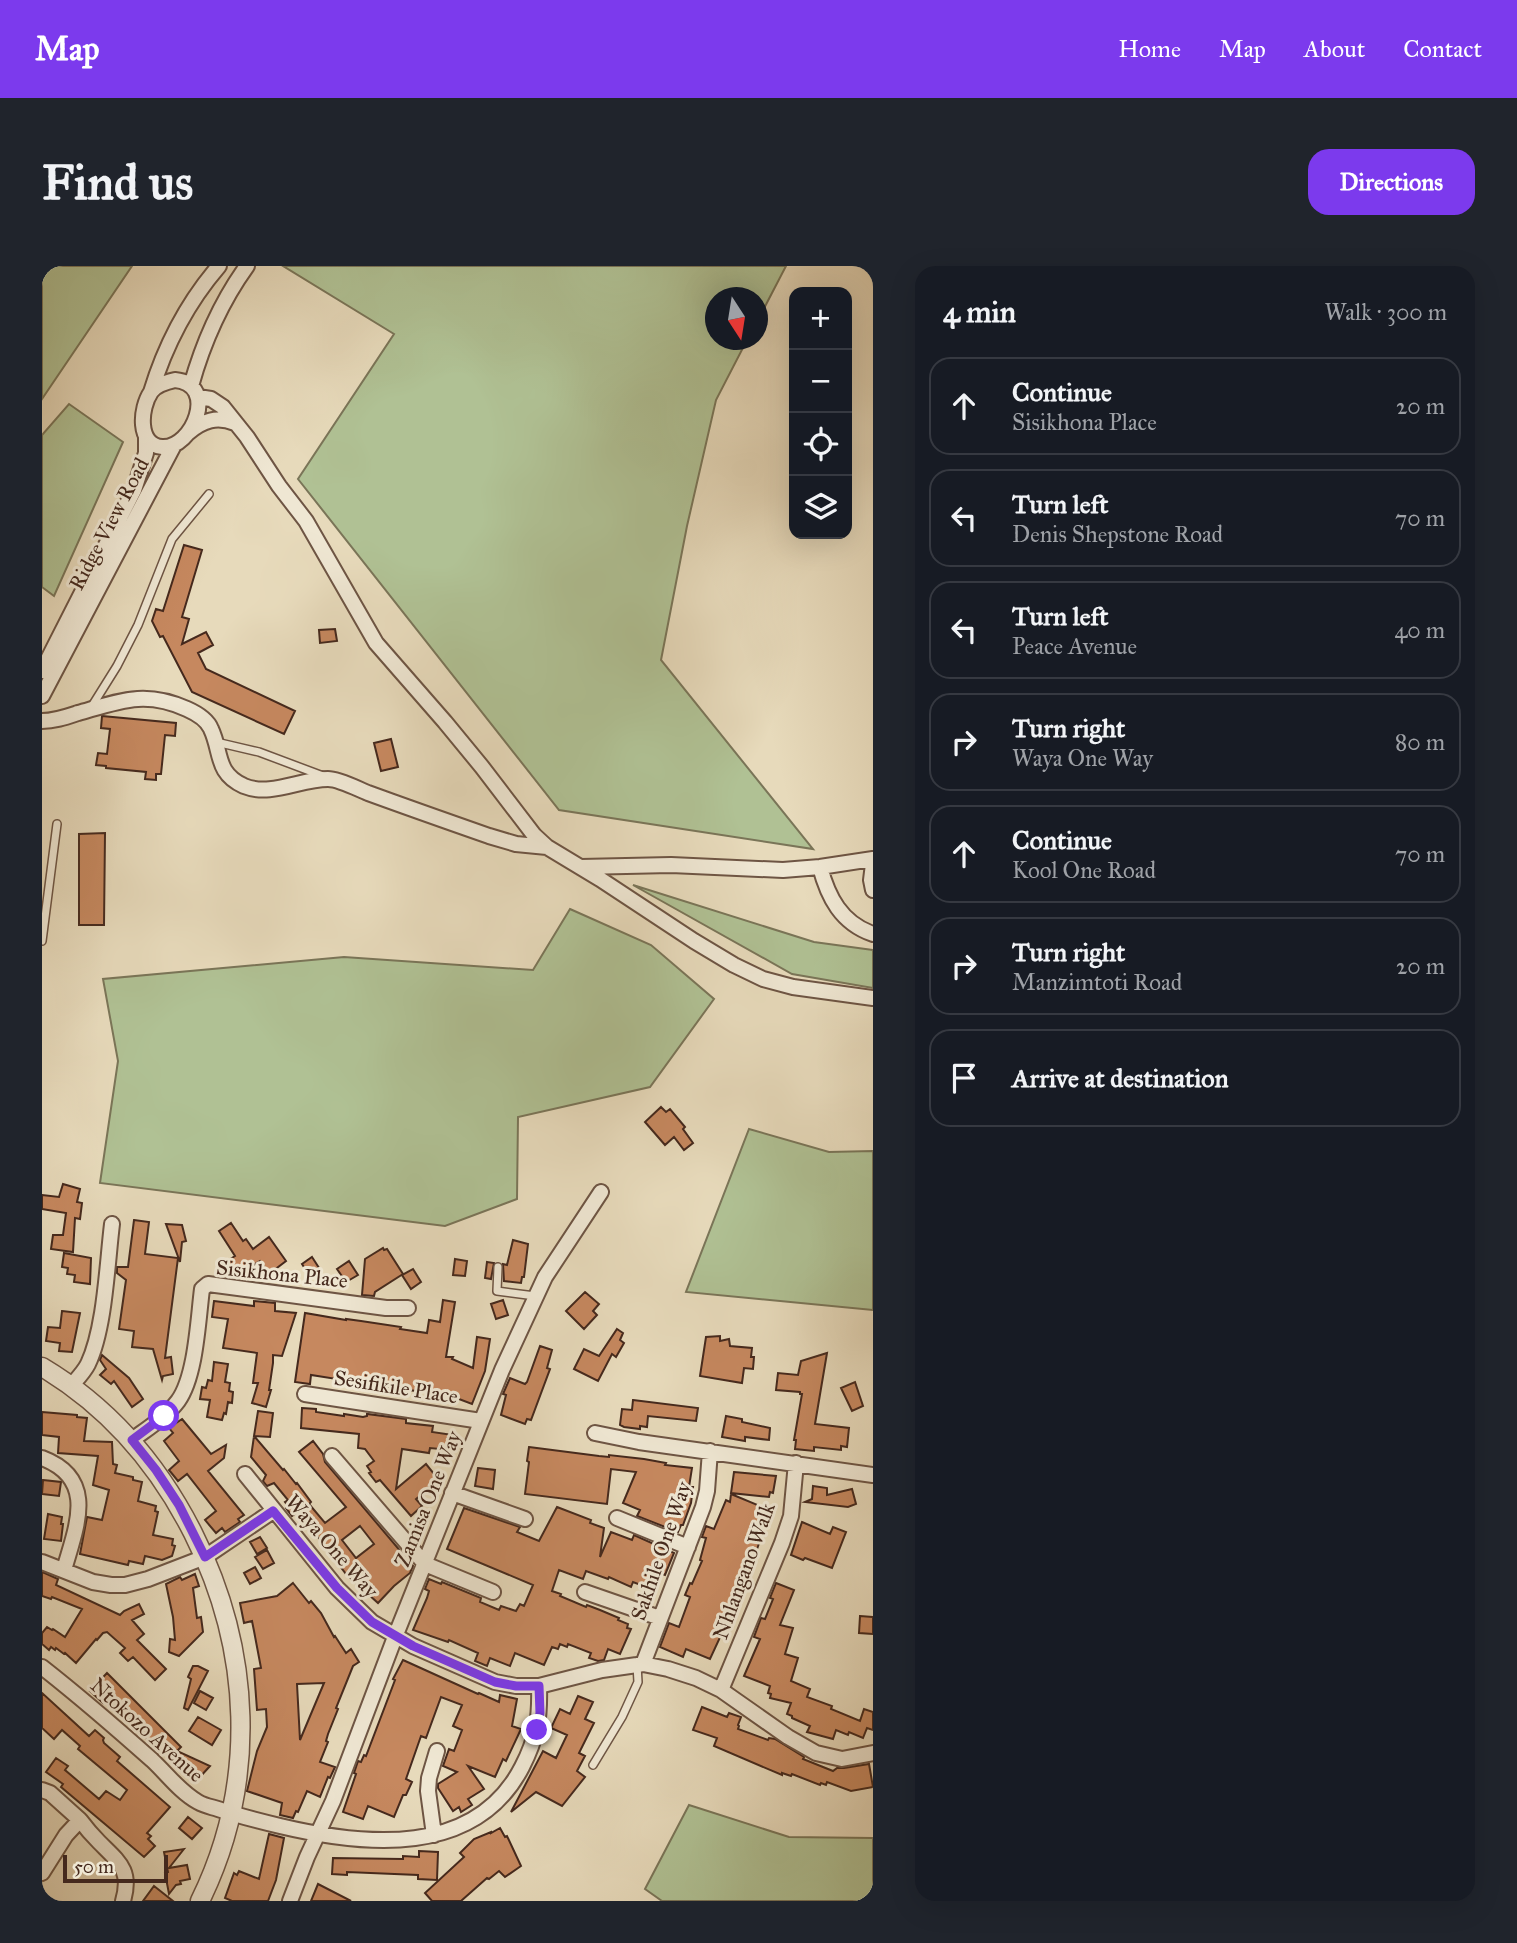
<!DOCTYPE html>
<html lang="en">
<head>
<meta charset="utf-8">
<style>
	body { margin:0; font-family:"IM FELL Great Primer",serif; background:#20242c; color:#f1f3f6 }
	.controls { position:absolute; right:21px; top:21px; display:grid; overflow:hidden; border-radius:14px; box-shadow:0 7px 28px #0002 }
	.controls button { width:63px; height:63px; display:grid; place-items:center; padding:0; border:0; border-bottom:2px solid #363941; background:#171b24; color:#f1f3f6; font:35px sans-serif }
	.compass { position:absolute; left:663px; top:21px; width:63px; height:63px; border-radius:50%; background:#171b24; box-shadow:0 7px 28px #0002; rotate:168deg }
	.scale { position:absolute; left:21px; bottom:18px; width:105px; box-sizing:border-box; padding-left:7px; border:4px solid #45291d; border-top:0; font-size:19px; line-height:24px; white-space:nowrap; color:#45291d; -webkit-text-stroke:5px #efe7d3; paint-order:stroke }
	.stop { position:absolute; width:21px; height:21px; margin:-16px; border:5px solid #7c3aed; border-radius:50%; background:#fff }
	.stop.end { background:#7c3aed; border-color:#fff; box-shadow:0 2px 7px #0008 }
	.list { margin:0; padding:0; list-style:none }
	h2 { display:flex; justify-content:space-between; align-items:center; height:91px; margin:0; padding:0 28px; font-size:30px }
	h2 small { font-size:23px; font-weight:400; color:#9ea1a6 }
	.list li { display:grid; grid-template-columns:46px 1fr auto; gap:21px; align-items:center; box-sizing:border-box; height:98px; margin:0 14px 14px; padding:0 14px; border:2px solid #363941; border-radius:21px }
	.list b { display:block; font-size:26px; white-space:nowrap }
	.list p { margin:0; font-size:23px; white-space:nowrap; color:#9ea1a6 }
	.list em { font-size:23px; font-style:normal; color:#9ea1a6 }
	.icon { flex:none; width:38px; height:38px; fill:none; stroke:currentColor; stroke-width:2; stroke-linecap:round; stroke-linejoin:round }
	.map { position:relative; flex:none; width:831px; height:1635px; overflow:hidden; border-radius:21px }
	header { display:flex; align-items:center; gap:42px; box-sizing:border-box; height:98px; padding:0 35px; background:#7c3aed; color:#fff }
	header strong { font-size:33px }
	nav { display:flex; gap:38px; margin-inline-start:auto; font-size:24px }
	.intro { display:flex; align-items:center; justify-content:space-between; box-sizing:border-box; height:168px; padding:0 42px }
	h1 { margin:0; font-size:49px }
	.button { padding:18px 32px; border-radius:21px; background:#7c3aed; color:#fff; font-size:24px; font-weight:700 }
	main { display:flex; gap:42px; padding:0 42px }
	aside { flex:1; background:#171b24; border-radius:21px; box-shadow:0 7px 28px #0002 }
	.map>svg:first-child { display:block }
	.green { fill:#b0c194; stroke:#7a7558; stroke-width:2 }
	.building { fill:#c6885f; stroke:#45291d; stroke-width:2; fill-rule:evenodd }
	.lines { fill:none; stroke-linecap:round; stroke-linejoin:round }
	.service-casing { stroke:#6e5544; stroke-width:10 }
	.minor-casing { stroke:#6e5544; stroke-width:18 }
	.tertiary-casing { stroke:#6e5544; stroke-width:21 }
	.service { stroke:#efe7d3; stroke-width:7 }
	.minor { stroke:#efe7d3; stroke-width:14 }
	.tertiary { stroke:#efe7d3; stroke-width:18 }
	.route { stroke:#7c3aed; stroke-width:9 }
	.labels { text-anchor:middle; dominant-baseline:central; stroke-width:6; stroke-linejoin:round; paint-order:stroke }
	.street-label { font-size:21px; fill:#45291d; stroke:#efe7d3 }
</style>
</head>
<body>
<header>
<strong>Map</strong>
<nav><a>Home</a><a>Map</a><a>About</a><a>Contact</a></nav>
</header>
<div class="intro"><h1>Find us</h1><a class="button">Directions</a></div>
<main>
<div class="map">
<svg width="831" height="1635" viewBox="0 0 831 1635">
	<rect width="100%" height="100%" fill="#e7dabb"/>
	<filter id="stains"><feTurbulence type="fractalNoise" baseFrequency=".00286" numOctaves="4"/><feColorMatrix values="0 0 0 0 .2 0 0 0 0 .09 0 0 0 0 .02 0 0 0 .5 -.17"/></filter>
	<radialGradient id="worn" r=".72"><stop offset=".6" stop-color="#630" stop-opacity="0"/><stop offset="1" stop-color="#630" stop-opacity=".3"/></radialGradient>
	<path class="green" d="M0,0H90L0,133Z
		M241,0H744L716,54V32H674V74H705L674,134L645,260L619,394L771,583L517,544L256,213L352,68Z
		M27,138L81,176L12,330L0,321V169Z
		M591,619L772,676L831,684V722L750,708Z
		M528,643L609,679L672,733L608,821L476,851L475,933L403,960L58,917L76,795L61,713L302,691L491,704Z
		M707,863L787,886L831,885V1044L644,1026Z
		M647,1539L747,1571L831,1572V1635H620L603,1623Z"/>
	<path class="building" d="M142,279L160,284L140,351L147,353L140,378L164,366L171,379L156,387L164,403L253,445L242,468L150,426L121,370L118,371L110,355L114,343L121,345Z
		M293,363L295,375L278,377L277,364Z
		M60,450L134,457L133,470L123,469L119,508H114V514L103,513L104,506L64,502V500L54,499L56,487L65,488L68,463L59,462Z
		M349,473L356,501L339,505L332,477Z
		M63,567L62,659H37V568Z
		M619,841L624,846L628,843L643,861L641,863L651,877L642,884L632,871L623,879L603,856Z
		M21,918L38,923L35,936L40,937L38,953L33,952L31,986L9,983L11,969H21L24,947L0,943V929L17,931Z
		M92,954L107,956L103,988L136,992L123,1092L129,1091L131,1108L121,1110L120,1114L111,1083L90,1081L92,1065L77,1063L84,1014L75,1007V1001H86Z
		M189,957L201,975L204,973L211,983L227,971L244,995L227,1008L218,995L191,1012L187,1006L184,1008L179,999L193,990L177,965Z
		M124,958L140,959L144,975L140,976L138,996Z
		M471,974L486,978L482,1011H480L479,1017L462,1015L461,998L465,999Z
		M341,982L342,984L345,983L361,1008L333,1026L332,1030L320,1029L323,993Z
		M22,987L49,992L48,1018L32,1016L33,1009L25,1008L26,1002L20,1001Z
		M270,991L279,1005L269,1012L260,998Z
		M413,993L425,995L423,1010L411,1009Z
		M307,995L316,1009L304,1016L295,1003Z
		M445,996L452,997L449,1013L443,1012Z
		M371,1003L379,1016L369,1023L360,1009Z
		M543,1026L557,1038L551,1045L555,1049L542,1063L524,1045Z
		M401,1034L413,1036L404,1091H411L410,1093L431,1102L435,1071L448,1073L443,1105L430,1138L417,1133L384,1129V1126L337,1121V1119L309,1118L295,1115V1113L269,1109L268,1118L253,1116L263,1047L304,1054V1053L319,1055L359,1061L358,1063L385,1067L387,1054L398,1056Z
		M461,1034L466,1049L454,1053L449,1038Z
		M172,1035L212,1040V1035L233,1037V1045L254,1047L240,1090L231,1089V1097L227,1124H229L224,1141L210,1137L216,1117H211L215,1087L181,1082L186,1053L170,1051Z
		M20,1045L38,1047L30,1086L17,1085L18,1077L4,1075L6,1061L18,1062Z
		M575,1063L581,1067L578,1074L582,1077L574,1091L570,1088L556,1115L532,1103L542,1083L557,1090Z
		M678,1070V1075L687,1073L688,1080L710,1082L709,1091H712L711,1103L702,1102L700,1117L658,1110L664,1071Z
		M498,1080L510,1084L505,1102L508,1103L489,1154L485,1153L483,1158L459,1149L464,1129L461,1128L468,1112L483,1118L485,1116Z
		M785,1087L773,1158L807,1162L805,1181L799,1180V1184L772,1181V1185L753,1183L754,1174H752L760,1128H758V1126L734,1124L736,1107L756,1109L759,1095Z
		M60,1089L87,1112L101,1133L90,1141L72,1115L69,1118L58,1109L64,1103L58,1094Z
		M172,1096L186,1098L183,1116L188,1117L187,1125L191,1126L190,1137L186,1136L184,1148L182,1147L180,1154L165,1151L168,1134L158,1133L160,1121L164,1122L166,1114L170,1115Z
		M813,1116L821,1140L810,1145L799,1122Z
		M591,1134L656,1142L654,1155L606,1150L605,1161L598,1160V1163L582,1161L578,1159L580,1143L590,1144Z
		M260,1142L274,1143V1146L302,1150V1148L321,1151L325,1150V1148L364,1153V1157L391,1160L390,1166L411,1169L408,1184L388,1182L387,1187L360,1183L354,1223L384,1198L397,1214L374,1233L380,1240L369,1250L338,1214L334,1216L327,1207L329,1206L325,1200L332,1195L323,1183L316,1182L317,1168L259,1162Z
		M216,1145L231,1147L228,1171L212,1170Z
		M0,1146L35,1149V1151L45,1152L42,1175L70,1176L71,1198L75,1199L73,1207L91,1211V1214L100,1216L96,1235L114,1240L113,1245L116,1246L111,1269L131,1273L130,1279L133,1280L130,1290L120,1294L103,1290L101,1298L87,1295L86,1299L38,1288L45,1251L60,1254L67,1224L51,1219L56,1190L16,1187L17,1171L0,1169Z
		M684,1150L700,1153V1156L728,1162L727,1174L703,1171V1175L680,1171Z
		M140,1153L169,1188L184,1179L182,1192L166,1205L202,1249L196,1253L198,1256L183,1266L180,1262L174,1267L163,1254L174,1245L145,1208L136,1215L127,1204L137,1195L122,1175L131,1167L127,1162Z
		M212,1170L241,1204L242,1203L254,1218L255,1217L269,1236L267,1238L283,1257L304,1241L257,1186L271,1175L281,1188L283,1196L371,1300L368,1307L352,1320L336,1337L304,1308L270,1263L268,1264L254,1247L250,1250L244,1242L246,1240L243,1236L246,1234L232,1217L225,1220L221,1215L224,1209L209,1191ZM318,1260L332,1278L314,1292L300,1274Z
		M487,1181L557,1190L567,1191V1189L602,1193L624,1197L623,1199L650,1202L647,1221H651L649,1237L641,1259H639L636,1266L595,1250L598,1244L581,1237L594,1206L569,1203L565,1238L483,1228L487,1196L485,1195Z
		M436,1202L453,1204L451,1223L433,1220Z
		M692,1206L734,1210L731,1227L728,1226L727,1231L689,1227Z
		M1,1214L19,1216L17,1230L0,1228Z
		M771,1220L785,1222V1229L810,1223L814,1238L806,1241L763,1236L770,1233Z
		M689,1228L725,1243L724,1254H725L712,1292L694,1335L698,1336L691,1356L686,1354L668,1393L644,1383L641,1391L618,1381L627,1357L637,1361L648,1331L643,1329L648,1317L650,1318L660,1295L658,1294L664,1272L660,1271L664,1260L672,1263L684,1234L688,1236Z
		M515,1241L549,1254L548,1257L562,1262L558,1291L569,1266L590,1274L592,1269L632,1287L623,1309L618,1307L612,1324L591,1316L589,1321L567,1311L566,1313L544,1305L541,1313L517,1304L510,1325L519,1328L518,1330L544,1341L545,1339L558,1344L577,1352L576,1354L586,1358L585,1362L589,1363L578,1388L566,1383L562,1394L556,1395L547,1392L549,1387L526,1378L525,1381L518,1378L516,1383L510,1381L502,1399L473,1387L468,1400L448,1392L445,1400L433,1395L436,1387L407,1374L406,1376L371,1364L385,1332L387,1325L383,1323L387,1313L399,1318L400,1316L439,1332L438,1336L457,1344L459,1340L474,1345L478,1338L482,1340L491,1319L405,1283L422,1242L478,1261L475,1266L497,1275Z
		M6,1248L20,1251L19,1258H21L19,1275L2,1273Z
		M760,1256L788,1268L791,1261L804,1266L790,1302L763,1292L761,1294L749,1289Z
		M218,1271L225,1282L215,1288L208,1276Z
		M225,1284L232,1297L221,1303L213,1291Z
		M213,1301L219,1312L208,1318L202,1307Z
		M0,1306L16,1313L14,1319L78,1349L82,1345L97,1338L102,1348L90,1354L102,1368L95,1374L124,1403L113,1414L91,1391L86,1395L78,1387L83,1382L65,1366L61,1367L55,1374L54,1373L34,1397L23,1387L22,1388L14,1382L13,1384L9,1381L7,1384L0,1378V1367L5,1361L10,1364L11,1363L23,1371L40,1343L10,1331L9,1333L0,1330Z
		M153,1308L157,1320L151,1322L155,1352L159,1351L161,1366L137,1390L127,1386L128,1373L133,1374L131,1351L124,1318L138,1311L140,1314Z
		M251,1317L267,1337L269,1335L279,1347L292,1371L293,1370L304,1387L309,1383L317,1396L311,1400L294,1442L296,1443L286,1468L284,1475L286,1476L278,1496L293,1501L288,1512L286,1511L278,1531L265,1525L256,1546L254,1545L251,1552L238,1549L240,1537L205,1525L215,1485L225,1461L224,1443L215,1444L212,1403L219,1402L212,1365L210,1355L202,1357L198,1337L235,1330ZM282,1417L258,1474L255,1418Z
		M734,1317L752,1324L738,1359L751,1362L743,1388L756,1392L749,1415L768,1423L765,1431L790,1440L789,1443L818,1455L822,1443L831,1446V1464L825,1462L821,1472L807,1466L806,1469L794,1464L791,1473L765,1466L768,1460L750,1452V1450L745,1448L749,1437L728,1432L729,1428L726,1427L728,1420L702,1410L718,1373L712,1371L719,1352L723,1353L731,1333L728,1332Z
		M818,1350L831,1351V1368L817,1367Z
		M361,1394L436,1428L437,1427L457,1436L458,1429L475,1433L470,1460L479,1463L464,1495L461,1493L453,1511L426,1500L442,1523L426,1533L430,1539L419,1546L417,1541L411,1545L396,1522V1518L415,1506L401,1500L407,1483L412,1485L420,1464L411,1460L420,1439L399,1431L384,1472L379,1470L364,1513L370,1516L364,1529H361L352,1551L326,1540L321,1553L301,1546L314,1508L312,1507L316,1495L319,1496L322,1489L324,1490L353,1414L351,1413Z
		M151,1400H156L166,1405L146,1444L142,1442L149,1413L146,1411Z
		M65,1407L139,1481L135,1485L168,1500L157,1512L141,1505L115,1477L112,1480L97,1465L99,1463L67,1430L61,1437L48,1425Z
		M158,1425L171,1432L164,1444L152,1437Z
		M0,1427L47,1470L53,1464L62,1472L61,1474L62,1477L78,1491L75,1495L128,1541L105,1567L109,1570L106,1573L113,1580L102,1591L19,1521L21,1518L4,1506L14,1492L26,1500L23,1504L57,1533L64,1525L78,1534L85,1524L36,1483L38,1480L20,1464L12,1473L0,1462Z
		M536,1430L551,1436L543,1453L552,1457L537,1487L543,1490L535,1505L543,1511L520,1540L494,1526L469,1546L501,1485L514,1492L525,1469L509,1462L518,1443L528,1448Z
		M660,1441L685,1451L687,1447L699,1451L696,1459L697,1460L696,1463L726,1474L727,1472L733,1473L762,1491L761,1493L791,1505L795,1502H802L827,1498L831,1521L809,1525L785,1516L784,1519L779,1517L778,1519L750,1508L749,1510L740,1507V1509L672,1480L675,1472L651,1464Z
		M156,1451L179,1464L170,1479L147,1465Z
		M146,1551L160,1562L150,1573L137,1562Z
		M458,1562L463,1571L465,1570L479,1600L463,1611L457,1605L447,1613L445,1612L419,1635H390L383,1627L422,1591L418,1587L432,1573L449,1566V1567Z
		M227,1568L242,1572L234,1614L226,1635H190L183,1632L192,1607L195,1609L197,1605L217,1613Z
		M142,1583L127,1602L145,1599L148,1613L138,1615L139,1618L134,1619L127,1628L123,1607L126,1606L122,1586Z
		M377,1585L396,1586L395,1614L376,1613V1609L305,1606V1609L290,1608L291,1592L361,1593V1590L377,1591Z
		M276,1618L309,1635H269Z
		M112,1620L131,1635H101Z"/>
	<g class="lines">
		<g class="service-casing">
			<path id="service" d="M50,440L75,400L96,359L130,273L167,228
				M174,476L217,486L281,510
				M0,675L15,558
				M456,1001L455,1025L493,1030
				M551,1499L580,1451L596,1416L595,1399"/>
		</g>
		<g class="minor-casing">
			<path id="minor" d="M133,114C177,118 151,183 120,181C95,179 98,142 109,126C114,119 124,116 133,114Z
				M149,120C161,77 179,36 205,0
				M109,126C123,80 146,36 177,0
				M156,131L169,133L181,141L205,171L237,220L264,255L334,377L403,456L440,501L492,569L505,581L558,613L652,675L692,699L721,713L751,721L831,732
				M146,167C161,154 175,150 193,157
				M0,405L92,224L104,187V172
				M0,430L132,179
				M0,455C13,455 24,451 36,447C78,435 103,424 145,443C154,447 165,453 169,463C180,486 173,507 202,520C229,531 258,513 286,513C297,513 316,523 326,527C367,542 407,556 447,570L474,578L505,581
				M831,598L829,614L831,624
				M539,601L629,599L741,604L778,601L831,593
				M778,601C786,631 799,657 831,668
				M29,1120C35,1113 42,1106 46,1098C63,1062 65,999 70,958
				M263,1128L439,1155
				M553,1167L597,1176L831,1209
				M90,1174C106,1162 124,1151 136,1135C154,1110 156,1054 160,1023L166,1018L344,1042H366
				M290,1190L383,1298L451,1326
				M0,1192C56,1213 34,1261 22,1304
				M203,1208L295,1322L330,1356L371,1380L453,1416L474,1420H497L560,1404L595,1399L601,1398L626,1403L654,1412L679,1424L746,1471L774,1487L800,1493L831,1487
				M410,1227L483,1253
				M575,1252L646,1281
				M0,1296L51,1316L69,1319H83L106,1313L163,1291L231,1245
				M543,1326L618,1352
				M601,1398L661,1241L665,1225L668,1185
				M0,1401C37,1430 74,1462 110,1494C125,1508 138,1526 156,1536C163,1540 170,1541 176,1543C197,1550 217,1555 238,1560C322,1580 433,1592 480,1501C495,1472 498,1452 497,1420
				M679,1424L740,1277L749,1250L754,1197
				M0,1524L8,1527L38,1554
				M392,1569L386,1525L387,1512L395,1485
				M0,1607L24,1569L38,1554C44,1562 50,1569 57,1576C77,1596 90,1604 81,1635
				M248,1635L265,1591L291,1535L353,1371L460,1104L503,1011L559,926"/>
		</g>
		<g class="tertiary-casing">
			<path id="tertiary" d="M0,1101C67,1141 116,1198 151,1267C210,1384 216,1517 158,1635"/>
		</g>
		<use href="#service" class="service"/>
		<use href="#minor" class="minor"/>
		<use href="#tertiary" class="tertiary"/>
	</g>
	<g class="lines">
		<path class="route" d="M122,1150L90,1174L114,1204L137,1239L163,1291L231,1245L295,1322L330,1356L371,1380L453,1416L474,1420H497L498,1447L495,1464"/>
	</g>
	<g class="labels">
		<g class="street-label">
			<text transform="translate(67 258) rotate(-62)">Ridge View Road</text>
			<text transform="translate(240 1008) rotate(6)">Sisikhona Place</text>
			<text transform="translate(354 1121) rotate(9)">Sesifikile Place</text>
			<text transform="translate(386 1233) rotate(-68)">Zamisa One Way</text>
			<text transform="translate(290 1280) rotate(49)">Waya One Way</text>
			<text transform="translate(619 1285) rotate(-71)">Sakhile One Way</text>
			<text transform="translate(702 1305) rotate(-70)">Nhlangano Walk</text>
			<text transform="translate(105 1464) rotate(42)">Ntokozo Avenue</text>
		</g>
	</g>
	<rect width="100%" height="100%" filter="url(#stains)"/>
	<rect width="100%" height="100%" fill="url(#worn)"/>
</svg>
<div class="controls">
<button>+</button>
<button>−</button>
<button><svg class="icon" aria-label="locate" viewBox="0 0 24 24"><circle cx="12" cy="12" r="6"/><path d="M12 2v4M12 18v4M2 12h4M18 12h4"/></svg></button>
<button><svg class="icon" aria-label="layers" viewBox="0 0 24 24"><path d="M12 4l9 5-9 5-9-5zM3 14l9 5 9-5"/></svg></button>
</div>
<svg class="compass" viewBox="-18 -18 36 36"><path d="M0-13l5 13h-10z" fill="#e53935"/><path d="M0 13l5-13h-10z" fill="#9ea1a6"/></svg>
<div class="scale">50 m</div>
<div class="stop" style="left:122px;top:1150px"></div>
<div class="stop end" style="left:495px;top:1464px"></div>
</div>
<aside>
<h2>4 min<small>Walk · 300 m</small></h2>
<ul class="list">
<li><svg class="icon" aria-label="ahead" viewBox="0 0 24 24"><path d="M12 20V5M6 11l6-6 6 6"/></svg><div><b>Continue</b><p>Sisikhona Place</p></div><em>20 m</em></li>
<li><svg class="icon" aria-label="left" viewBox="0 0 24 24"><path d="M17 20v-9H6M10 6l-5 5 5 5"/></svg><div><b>Turn left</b><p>Denis Shepstone Road</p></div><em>70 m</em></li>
<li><svg class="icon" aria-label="left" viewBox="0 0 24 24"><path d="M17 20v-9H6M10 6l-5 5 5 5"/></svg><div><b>Turn left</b><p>Peace Avenue</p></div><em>40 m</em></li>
<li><svg class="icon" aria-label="right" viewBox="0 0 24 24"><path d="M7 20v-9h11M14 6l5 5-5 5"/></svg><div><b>Turn right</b><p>Waya One Way</p></div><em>80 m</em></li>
<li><svg class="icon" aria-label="ahead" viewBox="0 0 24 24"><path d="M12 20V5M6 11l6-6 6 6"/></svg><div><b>Continue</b><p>Kool One Road</p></div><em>70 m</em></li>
<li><svg class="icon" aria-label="right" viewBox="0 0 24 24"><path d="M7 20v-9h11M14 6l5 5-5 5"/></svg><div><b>Turn right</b><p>Manzimtoti Road</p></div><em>20 m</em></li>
<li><svg class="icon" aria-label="arrive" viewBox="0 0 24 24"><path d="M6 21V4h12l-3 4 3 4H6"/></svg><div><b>Arrive at destination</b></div></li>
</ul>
</aside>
</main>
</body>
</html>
